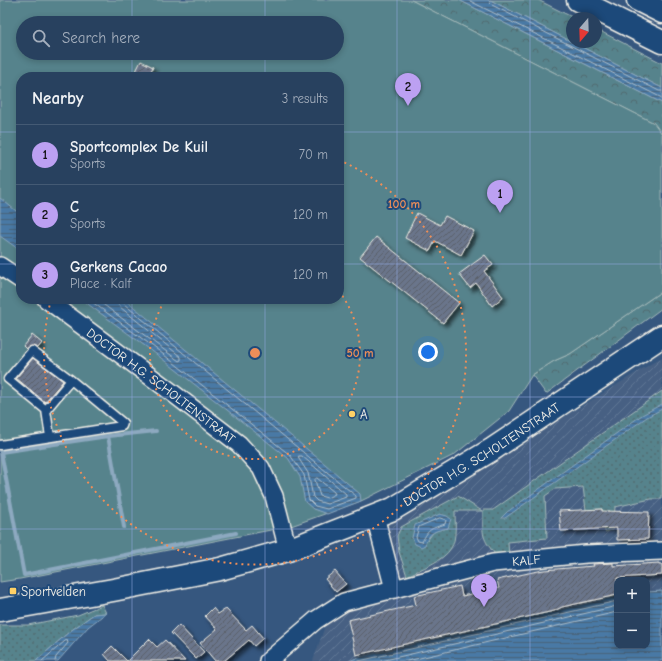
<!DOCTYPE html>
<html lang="en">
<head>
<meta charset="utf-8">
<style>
	body { margin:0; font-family:"Comic Neue",sans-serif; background:#344c68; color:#f1f3f6 }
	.controls { position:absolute; right:12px; bottom:12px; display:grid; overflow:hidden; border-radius:8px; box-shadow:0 2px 6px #0003 }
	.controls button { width:36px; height:36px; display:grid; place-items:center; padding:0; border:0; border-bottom:1px solid #445a74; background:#28415f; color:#f1f3f6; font:20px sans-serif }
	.compass { position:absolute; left:566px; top:12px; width:36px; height:36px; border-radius:50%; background:#28415f; box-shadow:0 2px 6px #0003; rotate:199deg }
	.you { position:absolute; left:428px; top:352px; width:14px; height:14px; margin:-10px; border:3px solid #fff; border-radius:50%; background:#1a73e8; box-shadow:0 0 0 6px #1a73e833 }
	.badge { display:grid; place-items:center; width:26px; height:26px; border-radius:50%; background:#bca0f2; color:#111; font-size:13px; font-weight:700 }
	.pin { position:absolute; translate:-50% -33px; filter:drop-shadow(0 1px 2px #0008) }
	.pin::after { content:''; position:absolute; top:21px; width:14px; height:12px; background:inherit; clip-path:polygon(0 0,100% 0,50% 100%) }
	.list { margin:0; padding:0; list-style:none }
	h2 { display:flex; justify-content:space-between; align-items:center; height:52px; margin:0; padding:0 16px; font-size:17px }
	h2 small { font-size:13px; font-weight:400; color:#a5afbd }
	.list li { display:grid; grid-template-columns:26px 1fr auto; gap:12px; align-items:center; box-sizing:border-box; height:60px; padding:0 16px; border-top:1px solid #445a74 }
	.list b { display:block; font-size:15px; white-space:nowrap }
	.list p { margin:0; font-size:13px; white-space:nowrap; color:#a5afbd }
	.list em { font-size:13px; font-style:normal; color:#a5afbd }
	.icon { flex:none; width:22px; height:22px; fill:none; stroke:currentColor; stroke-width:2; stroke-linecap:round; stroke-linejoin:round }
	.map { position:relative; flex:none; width:662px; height:661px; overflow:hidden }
	.search { position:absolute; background:#28415f; box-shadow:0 2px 6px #0003; left:16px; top:16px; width:328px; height:44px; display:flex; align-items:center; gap:10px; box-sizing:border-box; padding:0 14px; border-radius:22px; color:#a5afbd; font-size:15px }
	.panel { position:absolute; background:#28415f; box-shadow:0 2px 6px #0003; left:16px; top:72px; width:328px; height:232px; border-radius:16px }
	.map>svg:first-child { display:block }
	.industrial { fill:url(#industrial-furrows); fill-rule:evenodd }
	.grass { fill:url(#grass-dots); stroke:#a6baba; fill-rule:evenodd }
	.forest { fill:url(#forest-crowns); stroke:#a6baba }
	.green { fill:#57838c; stroke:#a6baba; fill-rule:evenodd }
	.water { fill:url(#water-rules); stroke:#8da9c0 }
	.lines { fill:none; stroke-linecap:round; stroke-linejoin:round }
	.shore { stroke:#b0c1cd; stroke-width:1 }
	.stream { stroke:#8da9c0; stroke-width:4 }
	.building { fill:url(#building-hatch); stroke:#f4f1e8; filter:url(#shadow) }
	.service-casing { stroke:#f4f1e8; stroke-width:11 }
	.minor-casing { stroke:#f4f1e8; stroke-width:20 }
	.secondary-casing { stroke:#f4f1e8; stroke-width:25 }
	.motorway-casing { stroke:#f4f1e8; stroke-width:25 }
	.service { stroke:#1f4a7a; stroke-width:8 }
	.minor { stroke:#1f4a7a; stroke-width:17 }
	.secondary { stroke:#1f4a7a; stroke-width:22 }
	.motorway { stroke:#1f4a7a; stroke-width:22 }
	.grid { fill:none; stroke:#93a8e1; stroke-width:1; stroke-opacity:0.55 }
	.ring { fill:none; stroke:#ec8e59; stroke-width:2; stroke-dasharray:2 4 }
	.poi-dot { fill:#ffd166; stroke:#1f4a7a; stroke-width:1.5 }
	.labels { text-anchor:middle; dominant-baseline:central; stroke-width:4; stroke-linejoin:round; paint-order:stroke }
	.street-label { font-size:13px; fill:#f4f1e8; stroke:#1f4a7a }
	.poi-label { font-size:13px; fill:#f4f1e8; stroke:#1f4a7a; text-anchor:start }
	.centre { fill:#ec8e59; stroke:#1f4a7a; stroke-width:2 }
	.ring-label { font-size:12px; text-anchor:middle; font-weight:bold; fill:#ec8e59; stroke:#1f4a7a; stroke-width:4; stroke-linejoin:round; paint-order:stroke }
</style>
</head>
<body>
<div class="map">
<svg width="662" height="661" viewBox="0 0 662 661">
	<defs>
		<pattern id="industrial-furrows" width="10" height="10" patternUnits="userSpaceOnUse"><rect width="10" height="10" fill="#466083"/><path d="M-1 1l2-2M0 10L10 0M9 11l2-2" fill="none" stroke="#617795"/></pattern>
		<pattern id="grass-dots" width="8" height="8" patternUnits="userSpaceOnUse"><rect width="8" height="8" fill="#57838c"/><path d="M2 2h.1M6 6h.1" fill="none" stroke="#516b70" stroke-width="1.8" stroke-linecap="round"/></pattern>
		<pattern id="forest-crowns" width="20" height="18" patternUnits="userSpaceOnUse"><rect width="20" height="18" fill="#57838c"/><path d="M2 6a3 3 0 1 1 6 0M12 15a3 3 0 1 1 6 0" fill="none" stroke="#516b70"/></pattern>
		<pattern id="water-rules" width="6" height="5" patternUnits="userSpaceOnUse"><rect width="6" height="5" fill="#4979a5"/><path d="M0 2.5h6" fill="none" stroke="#49637a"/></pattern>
		<pattern id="building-hatch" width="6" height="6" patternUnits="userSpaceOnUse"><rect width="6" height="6" fill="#6b748b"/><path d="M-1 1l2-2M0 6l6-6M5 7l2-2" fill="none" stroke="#5a5e68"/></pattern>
		<filter id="shadow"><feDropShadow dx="3.5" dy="3.5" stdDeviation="2" flood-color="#0009"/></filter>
	</defs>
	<rect width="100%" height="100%" fill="#36577f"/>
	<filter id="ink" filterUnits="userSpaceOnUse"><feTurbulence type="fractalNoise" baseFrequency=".025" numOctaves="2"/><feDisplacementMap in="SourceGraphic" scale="8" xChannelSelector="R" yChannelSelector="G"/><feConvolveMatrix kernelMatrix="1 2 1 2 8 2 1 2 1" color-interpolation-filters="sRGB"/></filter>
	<g filter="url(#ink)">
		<path class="industrial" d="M662,357V661H313L327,620L383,583L376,532ZM617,580H647V646H617Z"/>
		<path class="grass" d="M662,391V499H651L615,507L613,530L605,532L602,509L586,510L583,487L555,489L545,496L547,538L508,542L509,557L495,554C480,536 483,533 483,510H493Z
			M458,496L482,511H455C455,521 457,540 451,548C444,561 420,569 407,576L399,552L397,536L401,527ZM440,514L448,528C435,531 435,529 427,541Z
			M102,605L106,613L94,614L69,632L36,661H0V625H28L78,615Z"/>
		<path class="forest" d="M411,0H459L662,103V134L652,122Z
			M490,0H538L574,18H572V42Z
			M596,29L662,63V88L572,42H596Z
			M662,291V308L546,394L532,375L554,361L570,354Z"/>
		<path class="green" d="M0,0H411L654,123L662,134V291L570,354L554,361L532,375L509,411L454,455L361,501L291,526L20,579L0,582ZM23,23H337V53H23ZM21,77H339V299H21Z"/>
		<path class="water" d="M459,0H490L662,88V103Z
			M0,198L21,215V251L0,236Z
			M81,299H124L325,464L360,494L361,501L327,514L313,509L305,502L300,477L288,458L156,354Z
			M662,404V409L647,417L505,518H501L507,512L642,415Z
			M440,514L447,516L451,519L448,528C435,531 430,531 425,545L421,547L415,544L412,538L415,525Z
			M662,591V661H349L359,657L617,596V646H647V592Z
			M106,613L88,627L58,661H36L69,632L94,614Z"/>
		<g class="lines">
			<path class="shore" d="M468,0L662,98
				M489,0L490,3L492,5L659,91H662
				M88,299L159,351L290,455L304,475L309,500L315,506L327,509L356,498V496L124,304L122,299
				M96,299L179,361L181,360V357L120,307L117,303V299
				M299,456H302L346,494V497L327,504L317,501L313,497L308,473L299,459Z
				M317,478L334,492L335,494L327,498L320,496L317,487L315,480Z
				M440,518L446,520L445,524C431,529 429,528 422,542L418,541L416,537L419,527Z
				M42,661L65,641L67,640L68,643L56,657L55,661
				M359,661L617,601
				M381,661L617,606
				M407,661L617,612"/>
			<path class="stream" d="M108,436L1,452L24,575L236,533
				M124,527L108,436L156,431"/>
		</g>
		<path class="building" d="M141,61L153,67L148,77H133Z
			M417,213L440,225L445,216L474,231L461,255L435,241L430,251L405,238Z
			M376,237L459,303L443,323L360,257Z
			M485,255L493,265L484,271L503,297L492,306L476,283L470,288L459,274Z
			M32,335L42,343L38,348L32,346L26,349L23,346Z
			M33,358L63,381L45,402L16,378Z
			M602,509V511L649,512L648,539L617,540V528L561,531L559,511Z
			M613,563V566L659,563V564H662V575L617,578V595L562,607L554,611L356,655L348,620L416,605L414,596L460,586L462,596L499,588L497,580L533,572L544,570L594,566L593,564Z
			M335,571L346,584L336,592L325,579Z
			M213,608L218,614L226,609L246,630L252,625L263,638L254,646L249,640L224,661H215L200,643L217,629L205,616Z
			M179,625L204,652L196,659L171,633Z
			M149,639L157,647L165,640L185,661H127Z
			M112,646L127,661H110L104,654Z"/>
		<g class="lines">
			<g class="service-casing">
				<path id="service" d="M46,410L50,437
					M0,445L122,426L123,423L71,380L32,351L8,379L46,410L71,380"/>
			</g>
			<g class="minor-casing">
				<g id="minor">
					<path d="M0,266L21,280"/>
					<path id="s1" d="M46,299L170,391L239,444L261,468L274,496L288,550"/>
					<path d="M375,516L394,589"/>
					<path id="s2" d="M268,661L316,620L344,602L493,563L586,554L662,551"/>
				</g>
			</g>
			<g class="secondary-casing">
				<g id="secondary">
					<path id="s3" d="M0,610L113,590L220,569L288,550L393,509L493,449L662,336"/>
				</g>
			</g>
			<g class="motorway-casing">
				<path id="motorway" d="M578,0L662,42
					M638,0L662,12"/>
			</g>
			<use href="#service" class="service"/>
			<use href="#minor" class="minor"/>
			<use href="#secondary" class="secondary"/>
			<use href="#motorway" class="motorway"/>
		</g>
	</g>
	<path class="grid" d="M132,0V23M265,0V23M397,0V661M530,0V661M132,53V77M265,53V77M0,132H21M339,132H662M0,264H21M339,264H662M132,299V661M265,299V661M0,397H662M0,529H662"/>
	<g class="ring">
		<path d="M339 291A105 105 0 1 1 165 300"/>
		<path d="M339 160A211 211 0 1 1 51 300"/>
	</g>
	<g class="poi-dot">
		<circle cx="352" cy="414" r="4"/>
		<rect x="9" y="587" width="8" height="8" rx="2"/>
	</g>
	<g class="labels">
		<g class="street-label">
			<text stroke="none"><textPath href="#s1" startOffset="144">DOCTOR H.G. SCHOLTENSTRAAT</textPath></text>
			<text stroke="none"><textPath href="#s3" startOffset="511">DOCTOR H.G. SCHOLTENSTRAAT</textPath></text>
			<text stroke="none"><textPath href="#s2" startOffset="284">KALF</textPath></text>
		</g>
		<g class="poi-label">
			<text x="360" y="414">A</text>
			<text x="21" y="591">Sportvelden</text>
		</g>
	</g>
	<circle cx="255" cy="353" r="6" class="centre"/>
	<g class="ring-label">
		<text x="404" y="208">100 m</text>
		<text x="360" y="357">50 m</text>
	</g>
</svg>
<div class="controls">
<button>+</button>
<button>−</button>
</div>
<svg class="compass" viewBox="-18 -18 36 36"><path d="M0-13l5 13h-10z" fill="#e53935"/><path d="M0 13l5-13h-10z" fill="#a5afbd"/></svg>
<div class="you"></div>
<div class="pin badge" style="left:500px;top:213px">1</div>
<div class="pin badge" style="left:408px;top:106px">2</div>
<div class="pin badge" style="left:484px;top:607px">3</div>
<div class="search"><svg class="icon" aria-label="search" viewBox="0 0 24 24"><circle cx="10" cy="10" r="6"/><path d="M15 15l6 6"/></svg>Search here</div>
<section class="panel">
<h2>Nearby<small>3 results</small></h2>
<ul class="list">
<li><span class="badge">1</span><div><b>Sportcomplex De Kuil</b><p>Sports</p></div><em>70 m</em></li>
<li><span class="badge">2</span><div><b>C</b><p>Sports</p></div><em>120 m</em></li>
<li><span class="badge">3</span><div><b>Gerkens Cacao</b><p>Place · Kalf</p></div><em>120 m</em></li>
</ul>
</section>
</div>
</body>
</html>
